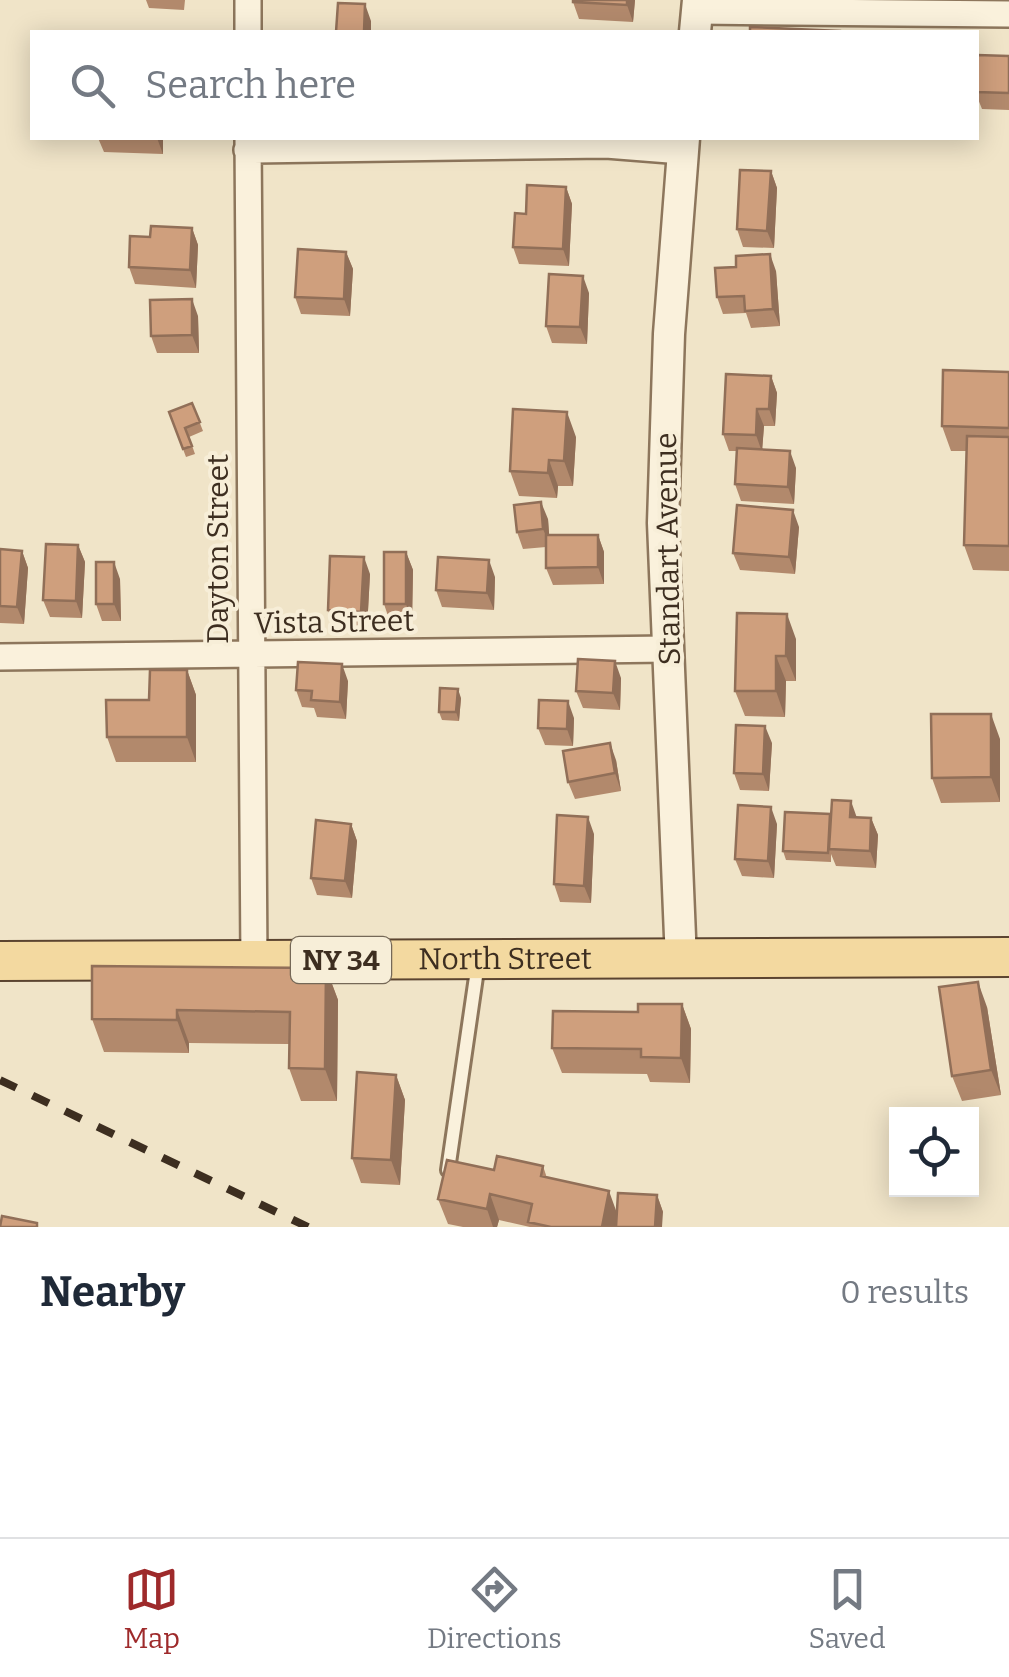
<!DOCTYPE html>
<html lang="en">
<head>
<meta charset="utf-8">
<style>
	body { margin:0; font-family:Bitter,serif; background:#f2f2f3; color:#1f2937 }
	.controls { position:absolute; right:30px; bottom:30px; display:grid; overflow:hidden; border-radius:0px; box-shadow:0 5px 25px #0003 }
	.controls button { width:90px; height:90px; display:grid; place-items:center; padding:0; border:0; border-bottom:2px solid #e0e1e3; background:#fff; color:#1f2937; font:50px sans-serif }
	.list { margin:0; padding:0; list-style:none }
	h2 { display:flex; justify-content:space-between; align-items:center; height:130px; margin:0; padding:0 40px; font-size:42px }
	h2 small { font-size:32px; font-weight:400; color:#747a83 }
	.icon { flex:none; width:55px; height:55px; fill:none; stroke:currentColor; stroke-width:2; stroke-linecap:round; stroke-linejoin:round }
	.map { position:relative; flex:none; width:1009px; height:1227px; overflow:hidden }
	.search { position:absolute; background:#fff; box-shadow:0 5px 25px #0003; left:30px; right:30px; top:30px; height:110px; display:flex; align-items:center; gap:25px; box-sizing:border-box; padding:0 35px; border-radius:0px; color:#747a83; font-size:38px }
	.sheet { height:310px; background:#fff }
	nav { display:flex; justify-content:space-around; align-items:center; box-sizing:border-box; height:140px; border-top:2px solid #e0e1e3; background:#fff; font-size:28px; color:#747a83 }
	nav a { display:grid; justify-items:center; gap:5px }
	nav .on { color:#9e2a2b }
	.map>svg:first-child { display:block }
	.lines { fill:none; stroke-linecap:round; stroke-linejoin:round }
	.service-casing { stroke:#8d765c; stroke-width:18 }
	.minor-casing { stroke:#8d765c; stroke-width:30 }
	.tertiary-casing { stroke:#8d765c; stroke-width:35 }
	.primary-casing { stroke:#5b4430; stroke-width:42 }
	.service { stroke:#faf1dc; stroke-width:12 }
	.minor { stroke:#faf1dc; stroke-width:25 }
	.tertiary { stroke:#faf1dc; stroke-width:30 }
	.primary { stroke:#f3d9a0; stroke-width:38 }
	.rail { stroke:#3d2e20; stroke-width:8; stroke-dasharray:18 18; stroke-linecap:butt }
	.wall { fill:#b2896c }
	.shaded-wall { fill:#916f58 }
	.building { fill:#cf9f7d; stroke:#916f58; stroke-width:2.5 }
	.labels { text-anchor:middle; dominant-baseline:central; stroke-width:8; stroke-linejoin:round; paint-order:stroke }
	.shield { fill:#f7eed8; stroke:#756857; stroke-width:2.5 }
	.shield-label { font-size:28px; font-weight:bold; fill:#3d2e20 }
	.street-label { font-size:30px; fill:#3d2e20; stroke:#f7eed8 }
</style>
</head>
<body>
<div class="map">
<svg width="1009" height="1227" viewBox="0 0 1009 1227">
	<rect width="100%" height="100%" fill="#f0e4c8"/>
	<g class="lines">
		<g class="service-casing">
			<path id="service" d="M448,1170L478,963"/>
		</g>
		<g class="minor-casing">
			<path id="minor" d="M248,0V32
				M697,11L1009,14
				M248,138L254,961
				M247,150L606,145L682,151
				M0,657L668,649"/>
		</g>
		<g class="tertiary-casing">
			<path id="tertiary" d="M695,32L698,0
				M681,961L663,523L669,334L684,138"/>
		</g>
		<g class="primary-casing">
			<g id="primary">
				<path id="s1" d="M0,961L1009,957"/>
			</g>
		</g>
		<use href="#service" class="service"/>
		<use href="#minor" class="minor"/>
		<use href="#tertiary" class="tertiary"/>
		<use href="#primary" class="primary"/>
		<path class="rail" d="M0,1080L308,1227"/>
	</g>
	<path class="wall" d="M146,0H185L184,10L149,8Z
		M635,0L633,22L579,19L573,2Z
		M977,55L1009,56V110L982,109L976,94Z
		M98,138H163V154L104,152Z
		M771,171L777,188L774,248L743,247L737,229Z
		M566,187L572,204L569,266L519,264L513,247L526,214Z
		M192,228L198,245L196,288L135,284L129,267L150,237Z
		M346,252L353,269L350,316L301,314L295,297Z
		M736,267L776,271L780,326L751,328L746,313L723,314L717,297Z
		M589,293L587,344L552,343L546,326Z
		M198,316L199,353H157L151,336Z
		M1009,372V571L973,570L964,545L967,451H951L942,426Z
		M771,376L777,393L775,426H764L762,450L796,468L794,504L741,501L735,484L737,451H729L723,434Z
		M192,403L203,431L189,437L195,454L186,457L169,412Z
		M576,437L573,486H558L557,498L519,496L510,471Z
		M548,519L549,535H598L604,552V584L553,585L546,568V547L523,549L517,532Z
		M799,527L795,574L740,570L733,553Z
		M78,545L85,562L82,618L50,617L43,600Z
		M0,549L22,551L28,568L24,624L0,623Z
		M406,552L413,570L412,622H390L384,604Z
		M370,574L367,629L334,627L328,610Z
		M495,577L494,610L442,607L436,590Z
		M120,579L121,621H102L96,604Z
		M796,639V681H786L785,717L745,716L735,691Z
		M187,670L196,695V762H116L107,737Z
		M621,678L620,710L583,708L576,691Z
		M348,681L346,719L317,717L314,708L302,707L296,690Z
		M461,698L459,721L442,720L439,712Z
		M574,718L573,746L545,745L538,728Z
		M1000,739V802L941,803L932,778Z
		M772,743L769,791L740,790L734,773Z
		M616,760L621,791L575,799L568,782Z
		M830,814L831,818H871L878,835L876,868L836,866L831,854V862L786,860L783,851Z
		M351,824L357,841L352,898L317,895L311,878Z
		M777,824L774,878L742,876L735,859Z
		M594,834L591,903L560,902L554,884Z
		M326,968L338,1000L337,1101H301L289,1068V1044L189,1043V1053L104,1052L92,1019Z
		M682,1004L691,1029L690,1083L650,1082L647,1074L562,1073L552,1048L638,1012Z
		M987,1007L1001,1095L962,1101L952,1076Z
		M396,1075L405,1100L400,1185L361,1183L352,1158Z
		M543,1166L547,1178L617,1212L657,1195L663,1212L616,1227H530L499,1220L497,1227H463L448,1224L438,1199L494,1170Z"/>
	<path class="shaded-wall" d="M627,0H635L633,22L627,5Z
		M365,4L371,21V32H364Z
		M157,138H163V154Z
		M771,171L777,188L774,248L767,231Z
		M566,187L572,204L569,266L563,249Z
		M192,228L198,245L196,288L190,270Z
		M346,252L353,269L350,316L344,299Z
		M770,254L776,271L780,326L773,309Z
		M583,276L589,293L587,344L580,327Z
		M192,299L198,316L199,353L192,335Z
		M771,376L777,393L775,426L769,409Z
		M757,409L764,426L762,452L756,435Z
		M567,412L576,437L573,486L564,461Z
		M790,451L796,468L794,504L788,487Z
		M549,460L558,486L557,498L548,473Z
		M541,502L548,519L550,546L543,529Z
		M793,510L799,527L795,574L789,557Z
		M598,535L604,552V584L598,567Z
		M78,545L85,562L82,618L76,601Z
		M22,551L28,568L24,624L17,607Z
		M406,552L413,570L412,622L406,604Z
		M364,557L370,574L367,629L361,612Z
		M489,560L495,577L494,610L487,593Z
		M114,562L120,579L121,621L114,604Z
		M787,614L796,639V681L786,656Z
		M776,656L786,681L785,717L776,691Z
		M615,661L621,678L620,710L613,693Z
		M342,664L348,681L346,719L340,702Z
		M187,670L196,695V762L187,737Z
		M458,689L461,698L459,721L456,712Z
		M568,701L574,718L573,746L567,729Z
		M991,714L1000,739V802L991,777Z
		M765,726L772,743L769,791L763,774Z
		M610,743L616,760L621,791L615,773Z
		M851,801L857,818L850,817Z
		M771,807L777,824L774,878L768,861Z
		M588,817L594,834L591,903L584,886Z
		M871,818L878,835L876,868L870,851Z
		M351,824L357,841L352,898L345,881Z
		M326,968L338,1000L337,1101L325,1069Z
		M978,982L987,1007L1001,1095L991,1070Z
		M682,1004L691,1029L690,1083L681,1058Z
		M177,1010L189,1043V1053L177,1020Z
		M396,1075L405,1100L400,1185L391,1160Z
		M609,1191L618,1216L616,1227H602Z
		M490,1194L499,1220L497,1227H493L487,1209Z
		M657,1195L663,1212L662,1227H655Z"/>
	<path class="building" d="M573,0H627V5L573,2Z
		M338,3L365,4L364,32H336Z
		M750,27L840,31V32H750Z
		M977,55L1009,56V93L976,92Z
		M740,170L771,171L767,231L737,229Z
		M527,185L566,187L563,249L513,247L515,213L526,214Z
		M151,226L192,228L190,270L129,267L130,236L150,237Z
		M298,249L346,252L344,299L295,297Z
		M770,254L773,309L745,311L744,296L717,297L715,268L736,267V256Z
		M549,274L583,276L580,327L546,326Z
		M192,299V335L151,336L150,300Z
		M943,370L1009,372V428L942,426Z
		M726,374L771,376L769,409H757L756,435L723,434Z
		M192,403L200,422L185,428L192,446L183,449L169,412Z
		M513,409L567,412L564,461L549,460L548,473L510,471Z
		M967,436L1009,437V546L964,545Z
		M737,448L790,451L788,487L735,484Z
		M541,502L543,529L517,532L514,505Z
		M737,505L793,510L789,557L733,553Z
		M546,535H598V567L546,568Z
		M46,544L78,545L76,601L43,600Z
		M0,549L22,551L17,607L0,606Z
		M384,552H406V604H384Z
		M330,556L364,557L361,612L328,610Z
		M438,557L489,560L487,593L436,590Z
		M96,562H114V604H96Z
		M737,613L787,614L786,656H776V691H735Z
		M578,659L615,661L613,693L576,691Z
		M298,662L342,664L340,702L311,700L312,691L296,690Z
		M150,670H187V737H107L106,700H149Z
		M440,688L458,689L456,712H439Z
		M539,700L568,701L567,729L538,728Z
		M931,714H991V777L932,778Z
		M736,725L765,726L763,774L734,773Z
		M610,743L615,773L568,782L563,751Z
		M832,800L851,801L850,817L871,818L870,851L829,849Z
		M738,805L771,807L768,861L735,859Z
		M785,812L830,814L828,853L783,851Z
		M557,815L588,817L584,886L554,884Z
		M316,820L351,824L345,881L311,878Z
		M92,966L326,968L325,1069L289,1068L290,1012L177,1010V1020L92,1019Z
		M978,982L991,1070L952,1076L939,987Z
		M638,1004H682L681,1058L641,1057V1049L552,1048L553,1011L638,1012Z
		M357,1072L396,1075L391,1160L352,1158Z
		M497,1156L543,1166L541,1176L609,1191L602,1227H551L528,1222L532,1204L490,1194L487,1209L438,1199L447,1160L494,1170Z
		M618,1193L657,1195L655,1227H616Z
		M2,1216L37,1223V1227H0Z"/>
	<g class="labels">
		<rect class="shield" x="291" y="937" width="100" height="46" rx="8"/>
		<g class="shield-label">
			<text x="341" y="960">NY 34</text>
		</g>
		<g class="street-label">
			<text transform="translate(218 549) rotate(-90)">Dayton Street</text>
			<text transform="translate(668 549) rotate(-91)">Standart Avenue</text>
			<text transform="translate(334 622) rotate(-1)">Vista Street</text>
			<text stroke="none"><textPath href="#s1" startOffset="505">North Street</textPath></text>
		</g>
	</g>
</svg>
<div class="controls">
<button><svg class="icon" aria-label="locate" viewBox="0 0 24 24"><circle cx="12" cy="12" r="6"/><path d="M12 2v4M12 18v4M2 12h4M18 12h4"/></svg></button>
</div>
<div class="search"><svg class="icon" aria-label="search" viewBox="0 0 24 24"><circle cx="10" cy="10" r="6"/><path d="M15 15l6 6"/></svg>Search here</div>
</div>
<section class="sheet">
<h2>Nearby<small>0 results</small></h2>
<ul class="list">
</ul>
</section>
<nav>
<a class="on"><svg class="icon" aria-label="map" viewBox="0 0 24 24"><path d="M3 6l6-2 6 2 6-2v14l-6 2-6-2-6 2zM9 4v14M15 6v14"/></svg>Map</a>
<a><svg class="icon" aria-label="directions" viewBox="0 0 24 24"><path d="M12 3l9 9-9 9-9-9zM9 14v-3h6M13 9l2 2-2 2"/></svg>Directions</a>
<a><svg class="icon" aria-label="saved" viewBox="0 0 24 24"><path d="M7 4h10v16l-5-4-5 4z"/></svg>Saved</a>
</nav>
</body>
</html>
